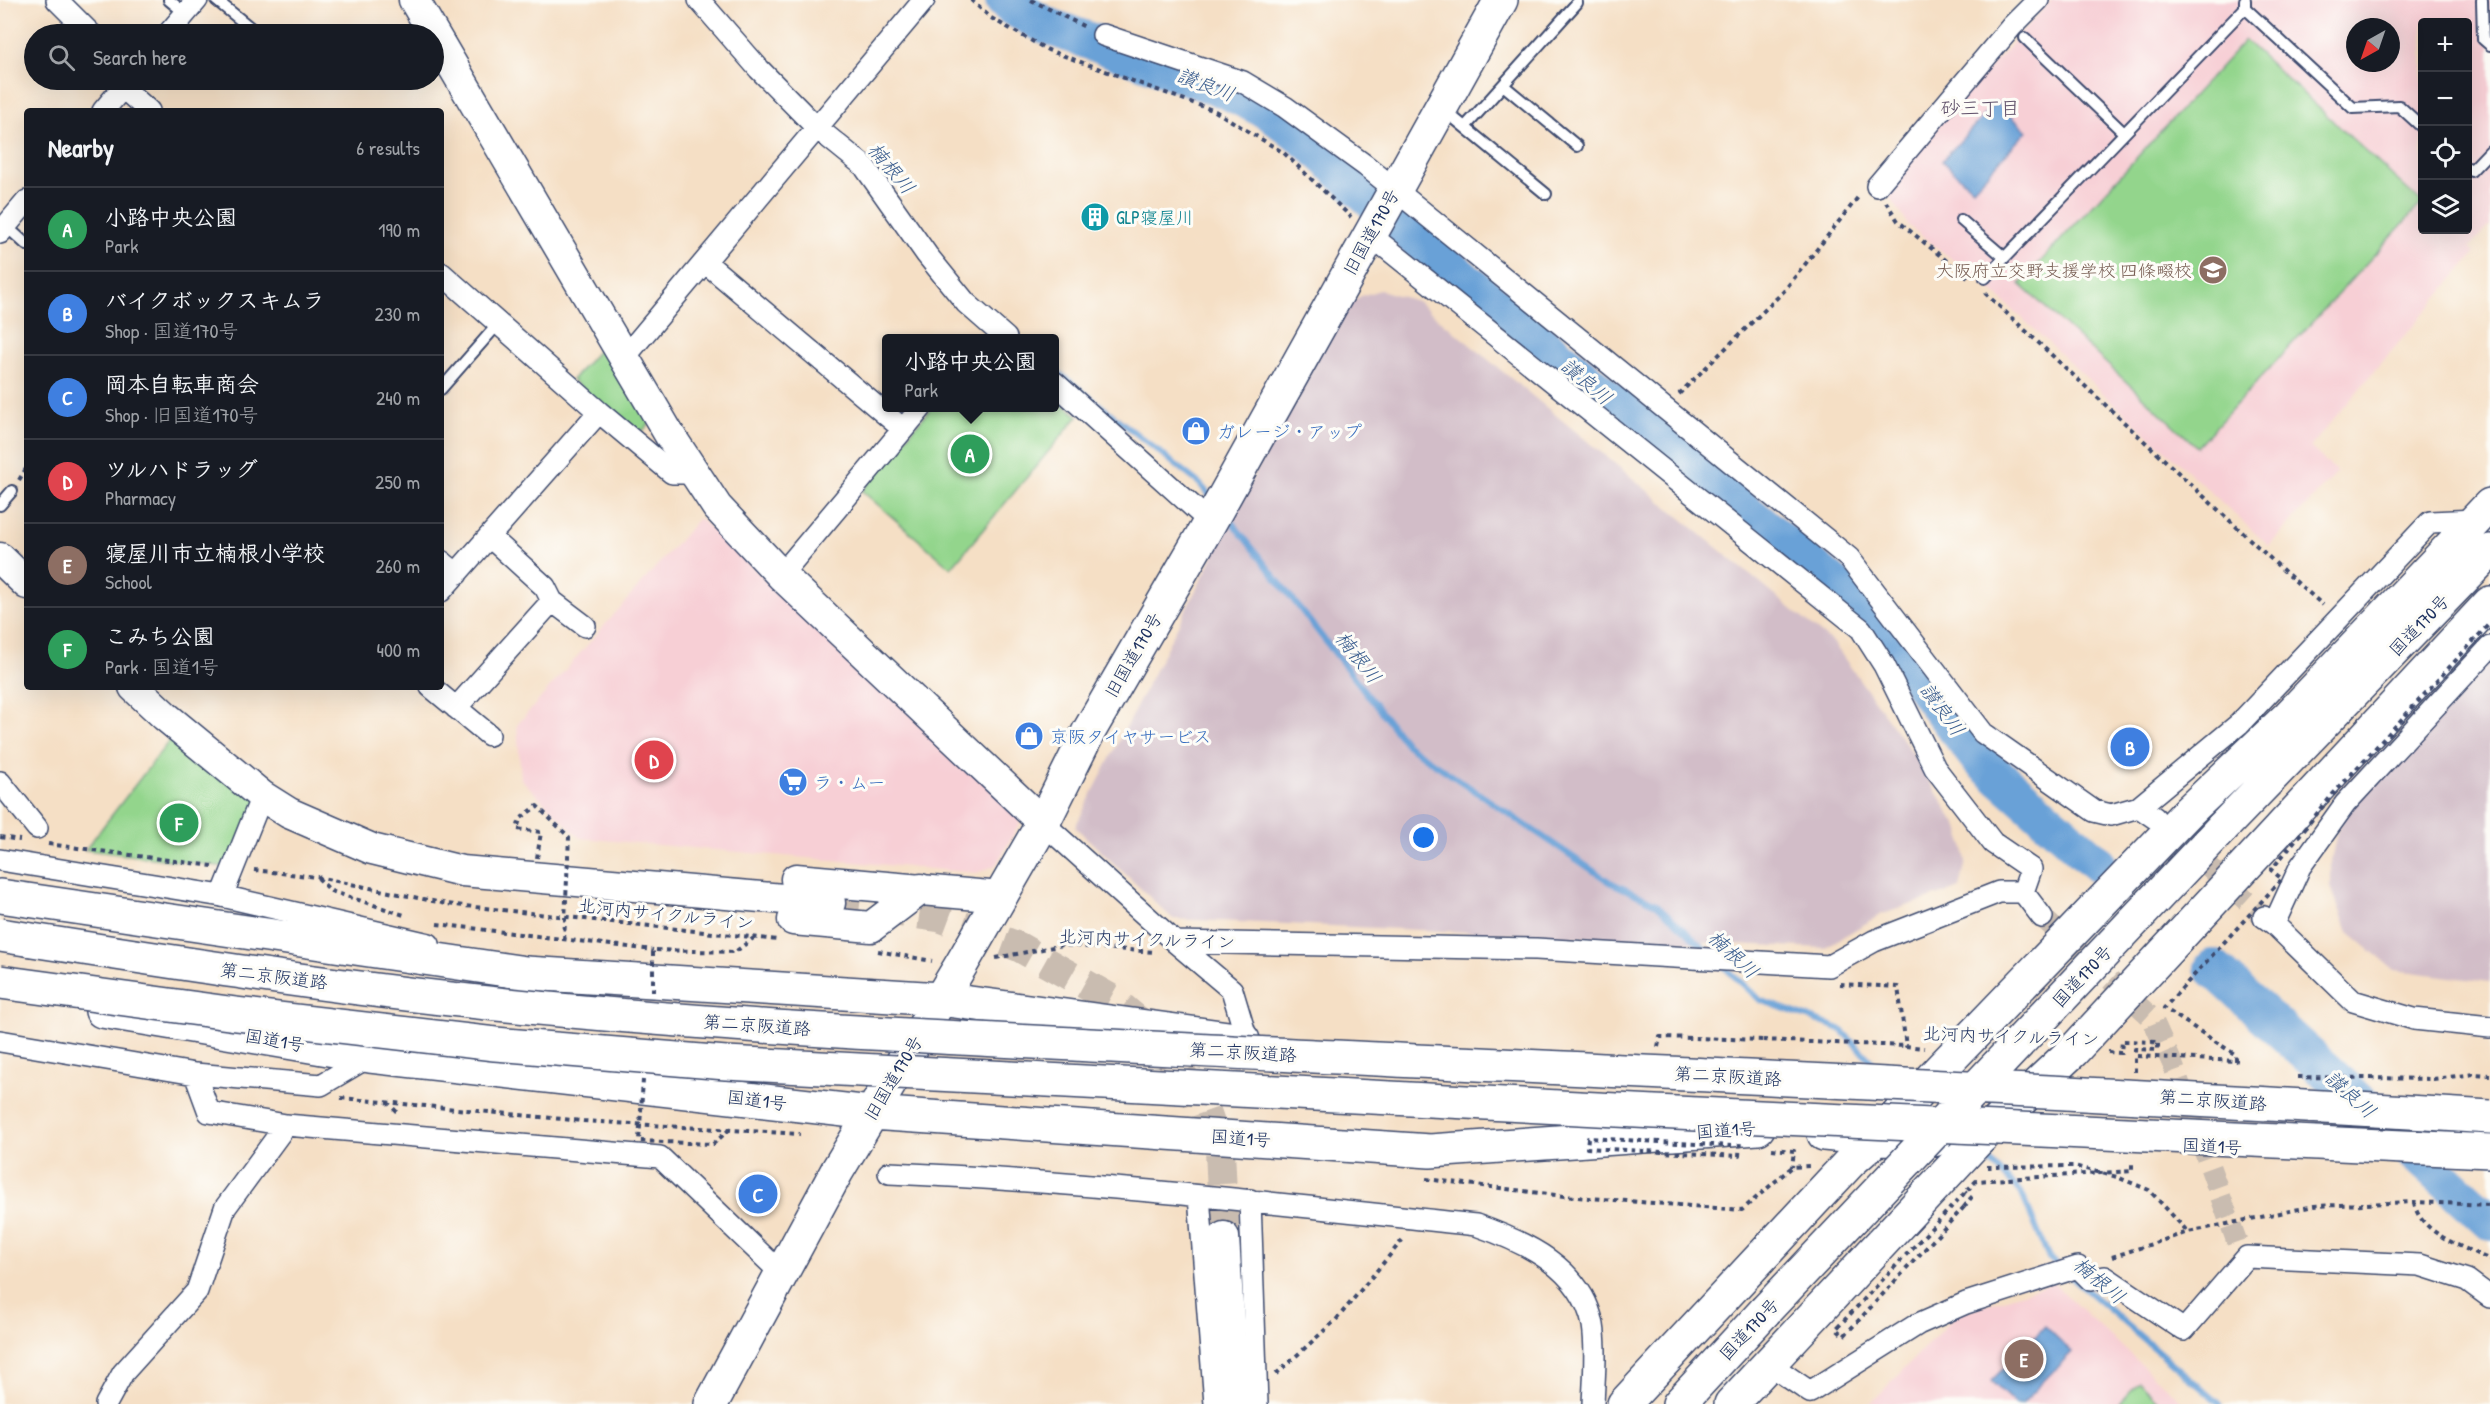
<!DOCTYPE html>
<html lang="en">
<head>
<meta charset="utf-8">
<style>
	body { margin:0; font-family:"Patrick Hand","Klee One",sans-serif; background:#20242c; color:#f1f3f6 }
	.controls { position:absolute; right:18px; top:18px; display:grid; overflow:hidden; border-radius:6px; box-shadow:0 6px 24px #0002 }
	.controls button { width:54px; height:54px; display:grid; place-items:center; padding:0; border:0; border-bottom:2px solid #363941; background:#171b24; color:#f1f3f6; font:30px sans-serif }
	.compass { position:absolute; left:2346px; top:18px; width:54px; height:54px; border-radius:50%; background:#171b24; box-shadow:0 6px 24px #0002; rotate:220deg }
	.you { position:absolute; left:1424px; top:838px; width:21px; height:21px; margin:-15px; border:4px solid #fff; border-radius:50%; background:#1a73e8; box-shadow:0 0 0 9px #1a73e833 }
	.badge { display:grid; place-items:center; width:39px; height:39px; border-radius:50%; background:#b45309; color:#fff; font-size:20px; font-weight:700 }
	.pin { position:absolute; translate:-50% -50%; border:3px solid #fff; box-shadow:0 2px 6px #0006 }
	.popup { position:absolute; left:882px; top:334px; width:177px; height:78px; box-sizing:border-box; display:grid; place-content:center; border-radius:6px; background:#171b24; filter:drop-shadow(0 2px 4px #0005); font-size:20px; white-space:nowrap; color:#9ea1a6 }
	.popup b { font-size:22px; color:#f1f3f6 }
	.popup::after { content:''; position:absolute; left:50%; top:100%; margin-left:-12px; border:12px solid transparent; border-top-color:#171b24 }
	.list { margin:0; padding:0; list-style:none }
	h2 { display:flex; justify-content:space-between; align-items:center; height:78px; margin:0; padding:0 24px; font-size:26px }
	h2 small { font-size:20px; font-weight:400; color:#9ea1a6 }
	.list li { display:grid; grid-template-columns:39px 1fr auto; gap:18px; align-items:center; box-sizing:border-box; height:84px; padding:0 24px; border-top:2px solid #363941 }
	.list b { display:block; font-size:22px; white-space:nowrap }
	.list p { margin:0; font-size:20px; white-space:nowrap; color:#9ea1a6 }
	.list em { font-size:20px; font-style:normal; color:#9ea1a6 }
	.icon { flex:none; width:33px; height:33px; fill:none; stroke:currentColor; stroke-width:2; stroke-linecap:round; stroke-linejoin:round }
	.map { position:relative; flex:none; width:2490px; height:1404px; overflow:hidden }
	.search { position:absolute; background:#171b24; box-shadow:0 6px 24px #0002; left:24px; top:24px; width:420px; height:66px; display:flex; align-items:center; gap:15px; box-sizing:border-box; padding:0 21px; border-radius:33px; color:#9ea1a6; font-size:22px }
	.panel { position:absolute; background:#171b24; box-shadow:0 6px 24px #0002; left:24px; top:108px; width:420px; height:582px; border-radius:6px }
	.map>svg:first-child { display:block }
	.built { fill:#f7cfd5; fill-rule:evenodd }
	.industrial { fill:#d2bdc8 }
	.green { fill:#93d58c; stroke:#578275; stroke-width:1.5 }
	.water { fill:#69a1d7; stroke:#42689a; stroke-width:1.5 }
	.lines { fill:none; stroke-linecap:round; stroke-linejoin:round }
	.stream { stroke:#69a1d7; stroke-width:6 }
	.river { stroke:#69a1d7; stroke-width:38 }
	.street-tunnel { stroke:#c9bcb0; stroke-width:21; stroke-dasharray:21 10; stroke-linecap:butt }
	.secondary-tunnel { stroke:#c9bcb0; stroke-width:30; stroke-dasharray:30 15; stroke-linecap:butt }
	.lane-casing { stroke:#3c496d; stroke-width:14 }
	.street-casing { stroke:#3c496d; stroke-width:24 }
	.secondary-casing { stroke:#3c496d; stroke-width:33 }
	.highway-casing { stroke:#3c496d; stroke-width:36 }
	.path { stroke:#3c496d; stroke-width:4; stroke-dasharray:4.5 4.5; stroke-linecap:butt }
	.lane { stroke:#fff; stroke-width:10 }
	.street { stroke:#fff; stroke-width:21 }
	.secondary { stroke:#fff; stroke-width:30 }
	.highway { stroke:#fff; stroke-width:33 }
	.highway-bridge-casing { stroke:#3c496d; stroke-width:36; stroke-linecap:butt }
	.path-bridge { stroke:#3c496d; stroke-width:4; stroke-dasharray:4.5 4.5; stroke-linecap:butt }
	.highway-bridge { stroke:#fff; stroke-width:33 }
	.labels { text-anchor:middle; dominant-baseline:central; stroke-width:6; stroke-linejoin:round; paint-order:stroke }
	.culture-label { font-size:18px; fill:#0d838f; stroke:#fdfcf7; text-anchor:start }
	.street-label { font-size:18px; fill:#1b2f5e; stroke:#fdfcf7 }
	.education-label { font-size:18px; fill:#785e54; stroke:#fdfcf7; text-anchor:end }
	.shop-label { font-size:18px; fill:#366cbe; stroke:#fdfcf7; text-anchor:start }
	.water-label { font-size:20px; font-style:italic; fill:#3a5d8e; stroke:#fdfcf7 }
	.neighbourhood-label { font-size:20px; fill:#61526b; stroke:#fdfcf7 }
</style>
</head>
<body>
<div class="map">
<svg width="2490" height="1404" viewBox="0 0 2490 1404">
	<rect width="100%" height="100%" fill="#fdfcf7"/>
	<filter id="ink" filterUnits="userSpaceOnUse"><feTurbulence type="fractalNoise" baseFrequency=".0167" numOctaves="2"/><feDisplacementMap in="SourceGraphic" scale="12" xChannelSelector="R" yChannelSelector="G"/><feConvolveMatrix kernelMatrix="1 2 1 2 8 2 1 2 1" color-interpolation-filters="sRGB"/></filter>
	<filter id="wash" filterUnits="userSpaceOnUse"><feTurbulence type="fractalNoise" baseFrequency=".008" numOctaves="4" result="noise"/><feDisplacementMap in="SourceGraphic" scale="24" xChannelSelector="R" yChannelSelector="G"/><feGaussianBlur stdDeviation="1.35" result="paint"/><feColorMatrix in="noise" values="0 0 0 0 0 0 0 0 0 0 0 0 0 0 0 0 0 1.4 0 .05"/><feComposite in="paint" operator="in"/></filter>
	<g filter="url(#wash)">
		<rect width="100%" height="100%" fill="#f5dfc5"/>
		<path class="built" d="M2051,0H2490V226L2469,247L2475,253L2310,447L2337,472L2269,546L1988,287L1909,226L1883,186ZM2422,22H2468V230H2422ZM2355,27H2391V63H2355Z
			M699,518L1017,810L1020,823L996,865L977,873L580,838L521,779L517,725Z
			M2053,1283L2184,1404H1870L1957,1314Z"/>
		<path class="industrial" d="M1380,290L1417,301L1834,644L1910,750L1960,830L1966,861L1960,888L1880,915L1824,948L1173,919L1075,827L1338,312L1361,296Z
			M2490,659V982L2394,970L2348,932L2331,887V861L2337,831L2350,809Z"/>
		<path class="green" d="M2245,40L2422,203L2197,447L2020,284Z
			M603,345L651,422L638,436L572,380Z
			M1054,396L1078,416L951,568L862,491L931,408H1054Z
			M179,728L262,796L235,868L85,850Z
			M2139,1382L2161,1404H2118Z"/>
		<path class="water" d="M1996,102L2027,131L1973,189L1942,161Z
			M2045,1326L2072,1352L2021,1404H2015L1991,1381Z"/>
		<g class="lines">
			<path class="stream" d="M1054,369L1200,484L1210,496
				M1228,517L1407,745L1610,882L1656,904L1708,952
				M1722,965L1760,1000L1840,1029L1882,1072
				M1980,1152L2021,1192L2049,1258L2060,1267
				M2070,1276L2220,1404"/>
			<path class="river" d="M1004,0L1012,7L1045,25L1230,92L1270,112L1314,146L1402,228L1858,604L1887,634L1933,699L1979,759L2098,864
				M2213,968L2490,1221"/>
		</g>
	</g>
	<g filter="url(#ink)">
		<g class="lines">
			<path class="street-tunnel" d="M2162,824L2263,916
				M2042,917L2152,1018L2173,1065L2237,1242"/>
			<path class="secondary-tunnel" d="M830,903L939,917L1019,947L1113,1000L1157,1037L1206,1111L1220,1150L1224,1237"/>
			<g class="lane-casing">
				<path id="lane" d="M169,0L186,14
					M216,0L258,34
					M2245,0V8L2353,108L2399,106L2422,127
					M2482,0L2483,39L2490,45
					M2025,38L2124,133
					M1503,85L1577,146
					M1444,110L1546,194
					M1465,127L1577,3
					M2468,168L2471,171L2490,151
					M1961,220L2004,257
					M6,226L27,245
					M1985,278L2245,8
					M441,389L498,324
					M0,505L12,491"/>
			</g>
			<g class="street-casing">
				<path id="street" d="M57,0L91,34
					M699,0L759,69L817,128L864,166L927,255L966,303L1006,338
					M168,34L197,0
					M1103,35L1243,82L1285,107L1366,166L1849,558L1983,733L2094,811L2111,815L2139,807L2155,818
					M122,87L149,111
					M103,111L129,80
					M1877,186L2012,26L2038,0
					M0,233L27,201
					M1369,234L1861,629L1884,665L1935,768L1993,843L2031,869L2023,892
					M705,262L903,429
					M441,273L599,412L672,473H694
					M624,358L924,0
					M1054,382L1210,522
					M490,537L545,587L552,601L585,626
					M441,561L457,574
					M781,575L921,408
					M441,591L599,412
					M431,687L489,735
					M456,708L552,601
					M0,782L37,828
					M2139,807L2239,724L2430,522L2476,520
					M1043,823L1175,942L1232,990L1247,1040
					M0,860L222,896L429,944
					M222,896L262,796
					M2264,917L2274,924L2353,1001L2414,1019L2490,1027
					M2274,924L2300,867L2345,804L2490,647
					M1175,942L1536,949L1829,966L1874,941L1999,892H2023L2042,917
					M0,1041L195,1074L321,1085L370,1056
					M195,1074L209,1112L286,1125L660,1157L782,1274
					M889,1173C1085,1181 1281,1204 1476,1225C1525,1242 1582,1268 1593,1325C1597,1350 1594,1379 1593,1404
					M1199,1196L1215,1404
					M1250,1200L1257,1404
					M1769,1364L1810,1392L1918,1324L1966,1303L2078,1267L2091,1280L2105,1277L2184,1330L2247,1257L2420,1265L2467,1280L2490,1297
					M106,1404L123,1373L197,1291L225,1208L286,1125"/>
			</g>
			<g class="secondary-casing">
				<path id="secondary" d="M414,0L669,434L717,507L781,575L1043,823
					M0,558L27,584
					M134,687L165,716L262,796L289,813L372,849L462,871L830,903
					M796,879L1001,897
					M793,920L871,927L921,889
					M1224,1237L1234,1404"/>
			</g>
			<g class="highway-casing">
				<path id="highway" d="M2221,829L2490,551
					M0,896L526,973L940,999L1243,1040
					M102,1011L370,1056L871,1113L1430,1151L1758,1128
					M1824,1134L1876,1139L1934,1140
					M711,1404L837,1171L961,965L1043,823L1089,731L1210,522L1501,0
					M1624,1404L1850,1162L1876,1139L1925,1085L2189,811L2289,716L2490,505
					M1679,1404L1765,1311
					M1731,1404L1977,1141L2073,1051L2490,603"/>
			</g>
			<path class="path" d="M971,0L991,18L1048,50L1215,111L1284,153L1351,217
				M1031,0L1087,28
				M1886,202L1898,221L1970,280
				M1985,293L2285,572L2323,605
				M1679,394L1784,291L1859,196
				M19,480L27,467
				M0,837L20,840
				M48,844L213,866
				M254,870L317,877L447,904L778,940
				M318,878L331,891L404,915
				M437,924L653,950
				M878,951L932,961
				M996,958L1063,945L1155,952
				M1840,984L1898,987L1906,1046L1924,1048
				M1763,1040L1906,1046
				M2108,1052L2121,1053L2122,1041L2158,1042V1050L2135,1049V1056
				M341,1098L583,1121L800,1134
				M387,1102L398,1113
				M1772,1149L1794,1151L1792,1167
				M1987,1167L2074,1166L2117,1177L2149,1190L2188,1232L2314,1206L2414,1202L2490,1205
				M1426,1179L1564,1196L1742,1210L1792,1167L1809,1166
				M2414,1202C2419,1234 2465,1247 2490,1260
				M1964,1207L1971,1198L1965,1192
				M2112,1257L2188,1232
				M1276,1374L1336,1320L1404,1238"/>
			<use href="#lane" class="lane"/>
			<use href="#street" class="street"/>
			<use href="#secondary" class="secondary"/>
			<use href="#highway" class="highway"/>
			<g class="highway-bridge-casing">
				<path id="highway-bridge" d="M0,935C165,961 331,987 497,1004C755,1030 1015,1041 1274,1054C1679,1074 2085,1092 2490,1117
					M0,982L236,1014L495,1044L726,1063L1655,1112L2490,1151
					M1765,1311L2221,829"/>
			</g>
			<path class="path-bridge" d="M537,858L541,832L517,829L520,819L537,806L569,837L564,941
				M653,992V950L735,952L755,937
				M1658,1047L1660,1037L1763,1040
				M2135,1072V1056L2236,1061V1055L2164,1008L2282,879L2271,870L2333,794L2490,623
				M2298,1077L2433,1079L2474,1074L2490,1075
				M643,1080L639,1141L713,1144L731,1128
				M1732,1146L1588,1138L1587,1148L1739,1156L1740,1140
				M1964,1207L1844,1336L1836,1329L1976,1181L2132,1171V1160"/>
			<use href="#highway-bridge" class="highway-bridge"/>
		</g>
	</g>
	<defs>
		<g id="building-disc" transform="scale(1.5)"><circle r="9.5" fill="#0f9aa8" stroke="#fdfcf7"/><path d="M-4-6H4V6H1V3H-1V6H-4ZM-2.5-4.3h1.7v1.8h-1.7ZM.8-4.3h1.7v1.8H.8ZM-2.5-1h1.7V.8h-1.7ZM.8-1h1.7V.8H.8Z" fill="#fff"/></g>
		<g id="school-disc" transform="scale(1.5)"><circle r="9.5" fill="#8d6e63" stroke="#fdfcf7"/><path d="M0-5L7-2L0 1L-7-2ZM-4 1L0 2.5L4 1V4Q0 6-4 4Z" fill="#fff"/></g>
		<g id="shop-disc" transform="scale(1.5)"><circle r="9.5" fill="#3f7fe0" stroke="#fdfcf7"/><path d="M-5-2.5h2.3a2.7 3.5 0 0 1 5.4 0H5L5.5 6h-11ZM-1.5-2.5h3a1.5 2.3 0 0 0-3 0Z" fill="#fff"/></g>
		<g id="supermarket-disc" transform="scale(1.5)"><circle r="9.5" fill="#3f7fe0" stroke="#fdfcf7"/><path d="M-6-5.5h2.5l.6 2H6L4.5 2H-2.5L-4.4-4H-6ZM-1.5 3.2a1.3 1.3 0 1 0 .1 0ZM3 3.2a1.3 1.3 0 1 0 .1 0Z" fill="#fff"/></g>
	</defs>
	<g fill-rule="evenodd">
		<use href="#building-disc" x="1095" y="217"/>
		<use href="#school-disc" x="2213" y="270"/>
		<use href="#shop-disc" x="1196" y="431"/>
		<use href="#shop-disc" x="1029" y="736"/>
		<use href="#supermarket-disc" x="793" y="782"/>
	</g>
	<g class="labels">
		<g class="culture-label">
			<text x="1116" y="217">GLP寝屋川</text>
		</g>
		<g class="street-label">
			<text transform="translate(1371 232) rotate(-61)">旧国道170号</text>
			<text transform="translate(2419 625) rotate(-46)">国道170号</text>
			<text transform="translate(1133 655) rotate(-60)">旧国道170号</text>
			<text transform="translate(666 914) rotate(6)">北河内サイクルライン</text>
			<text transform="translate(1147 939) rotate(2)">北河内サイクルライン</text>
			<text transform="translate(274 976) rotate(7)">第二京阪道路</text>
			<text transform="translate(2082 976) rotate(-47)">国道170号</text>
			<text transform="translate(757 1025) rotate(4)">第二京阪道路</text>
			<text transform="translate(2011 1036) rotate(2)">北河内サイクルライン</text>
			<text transform="translate(275 1040) rotate(10)">国道1号</text>
			<text transform="translate(1243 1052) rotate(3)">第二京阪道路</text>
			<text transform="translate(1728 1076) rotate(3)">第二京阪道路</text>
			<text transform="translate(893 1078) rotate(-59)">旧国道170号</text>
			<text transform="translate(757 1100) rotate(7)">国道1号</text>
			<text transform="translate(2213 1100) rotate(4)">第二京阪道路</text>
			<text transform="translate(1726 1130) rotate(-4)">国道1号</text>
			<text transform="translate(1241 1138) rotate(4)">国道1号</text>
			<text transform="translate(2212 1146) rotate(3)">国道1号</text>
			<text transform="translate(1749 1329) rotate(-47)">国道170号</text>
		</g>
		<g class="education-label">
			<text x="2192" y="270">大阪府立交野支援学校 四條畷校</text>
		</g>
		<g class="shop-label">
			<text x="1217" y="431">ガレージ・アップ</text>
			<text x="1050" y="736">京阪タイヤサービス</text>
			<text x="814" y="782">ラ・ムー</text>
		</g>
		<g class="water-label">
			<text transform="translate(1206 84) rotate(21)">讃良川</text>
			<text transform="translate(892 168) rotate(50)">楠根川</text>
			<text transform="translate(1587 381) rotate(40)">讃良川</text>
			<text transform="translate(1359 657) rotate(52)">楠根川</text>
			<text transform="translate(1943 709) rotate(54)">讃良川</text>
			<text transform="translate(1734 954) rotate(43)">楠根川</text>
			<text transform="translate(2351 1094) rotate(42)">讃良川</text>
			<text transform="translate(2100 1280) rotate(40)">楠根川</text>
		</g>
		<g class="neighbourhood-label">
			<text x="1980" y="107">砂三丁目</text>
		</g>
	</g>
</svg>
<div class="controls">
<button>+</button>
<button>−</button>
<button><svg class="icon" aria-label="locate" viewBox="0 0 24 24"><circle cx="12" cy="12" r="6"/><path d="M12 2v4M12 18v4M2 12h4M18 12h4"/></svg></button>
<button><svg class="icon" aria-label="layers" viewBox="0 0 24 24"><path d="M12 4l9 5-9 5-9-5zM3 14l9 5 9-5"/></svg></button>
</div>
<svg class="compass" viewBox="-18 -18 36 36"><path d="M0-13l5 13h-10z" fill="#e53935"/><path d="M0 13l5-13h-10z" fill="#9ea1a6"/></svg>
<div class="you"></div>
<div class="pin badge" style="left:970px;top:454px;background:#2e9e5b">A</div>
<div class="popup"><b>小路中央公園</b>Park</div>
<div class="pin badge" style="left:2130px;top:747px;background:#3f7fe0">B</div>
<div class="pin badge" style="left:758px;top:1194px;background:#3f7fe0">C</div>
<div class="pin badge" style="left:654px;top:760px;background:#e0444e">D</div>
<div class="pin badge" style="left:2024px;top:1359px;background:#8d6e63">E</div>
<div class="pin badge" style="left:179px;top:823px;background:#2e9e5b">F</div>
<div class="search"><svg class="icon" aria-label="search" viewBox="0 0 24 24"><circle cx="10" cy="10" r="6"/><path d="M15 15l6 6"/></svg>Search here</div>
<section class="panel">
<h2>Nearby<small>6 results</small></h2>
<ul class="list">
<li><span class="badge" style="background:#2e9e5b">A</span><div><b>小路中央公園</b><p>Park</p></div><em>190 m</em></li>
<li><span class="badge" style="background:#3f7fe0">B</span><div><b>バイクボックスキムラ</b><p>Shop · 国道170号</p></div><em>230 m</em></li>
<li><span class="badge" style="background:#3f7fe0">C</span><div><b>岡本自転車商会</b><p>Shop · 旧国道170号</p></div><em>240 m</em></li>
<li><span class="badge" style="background:#e0444e">D</span><div><b>ツルハドラッグ</b><p>Pharmacy</p></div><em>250 m</em></li>
<li><span class="badge" style="background:#8d6e63">E</span><div><b>寝屋川市立楠根小学校</b><p>School</p></div><em>260 m</em></li>
<li><span class="badge" style="background:#2e9e5b">F</span><div><b>こみち公園</b><p>Park · 国道1号</p></div><em>400 m</em></li>
</ul>
</section>
</div>
</body>
</html>
